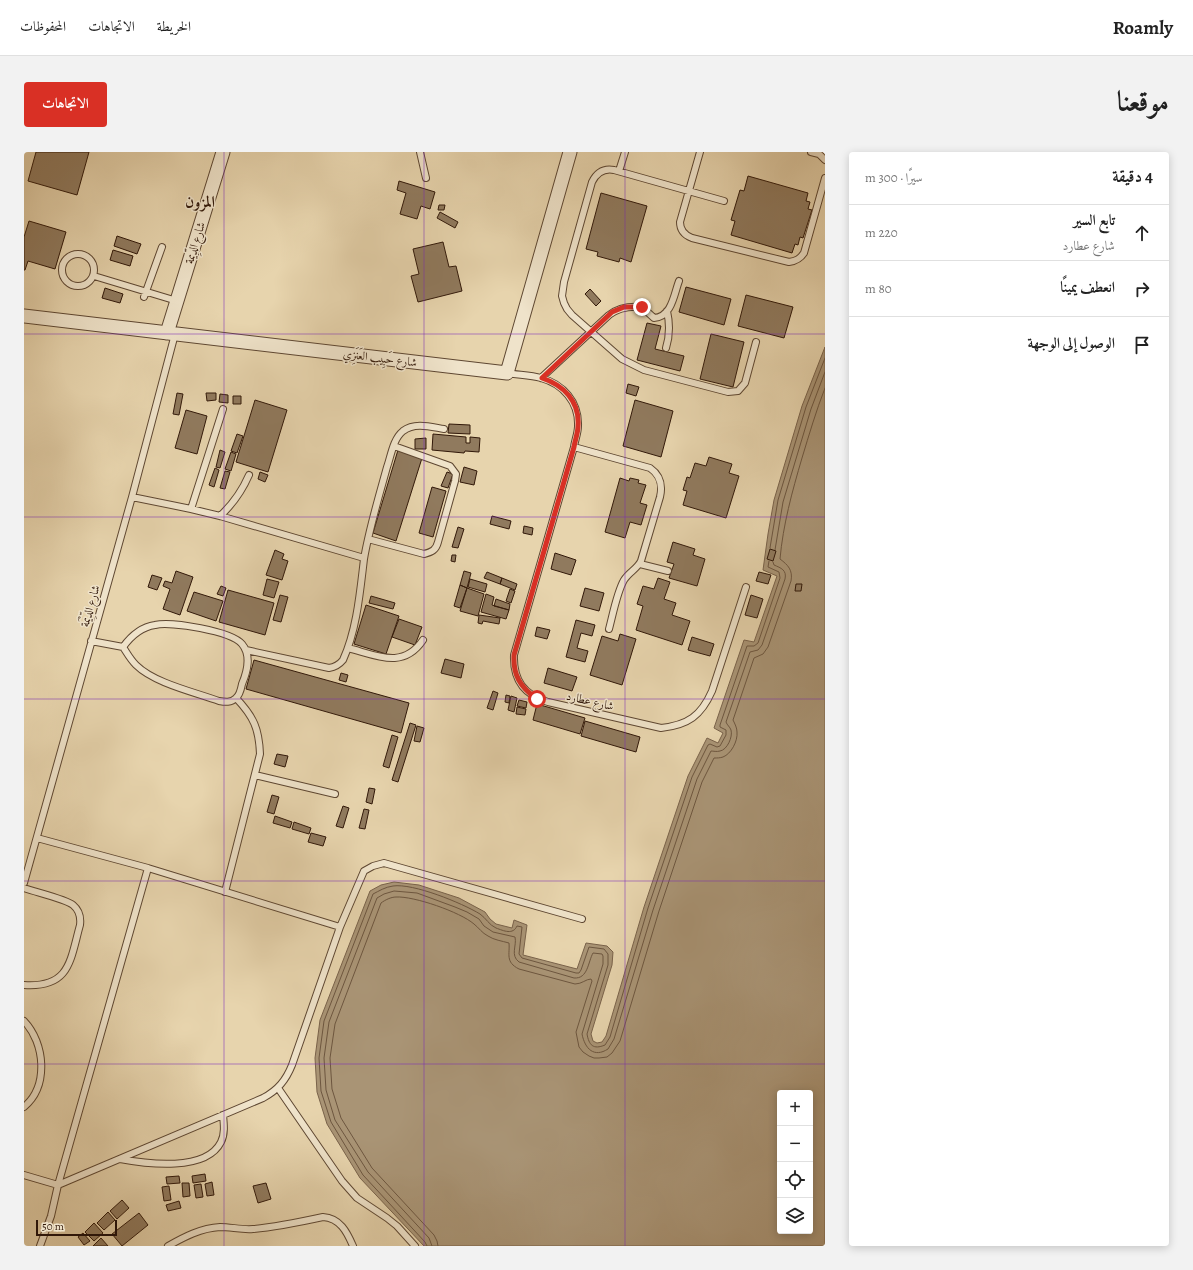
<!DOCTYPE html>
<html lang="ar">
<head>
<meta charset="utf-8">
<style>
	body { margin:0; font-family:Alegreya,Amiri,serif; background:#f2f2f2; color:#222; direction:rtl }
	.controls { position:absolute; right:12px; bottom:12px; display:grid; overflow:hidden; border-radius:4px; box-shadow:0 2px 10px #0003 }
	.controls button { width:36px; height:36px; display:grid; place-items:center; padding:0; border:0; border-bottom:1px solid #e0e0e0; background:#fff; color:#222; font:20px sans-serif }
	.scale { position:absolute; left:12px; bottom:10px; width:81px; box-sizing:border-box; padding-left:4px; border:2px solid #311809; border-top:0; font-size:11px; line-height:14px; white-space:nowrap; color:#311809; -webkit-text-stroke:3px #efe3ca; paint-order:stroke }
	.stop { position:absolute; width:12px; height:12px; margin:-9px; border:3px solid #d93025; border-radius:50%; background:#fff }
	.stop.end { background:#d93025; border-color:#fff; box-shadow:0 1px 4px #0008 }
	.list { margin:0; padding:0; list-style:none }
	h2 { display:flex; justify-content:space-between; align-items:center; height:52px; margin:0; padding:0 16px; font-size:17px }
	h2 small { font-size:13px; font-weight:400; color:#767676 }
	.list li { display:grid; grid-template-columns:26px 1fr auto; gap:12px; align-items:center; box-sizing:border-box; height:56px; padding:0 16px; border-top:1px solid #e0e0e0 }
	.list b { display:block; font-size:15px; white-space:nowrap }
	.list p { margin:0; font-size:13px; white-space:nowrap; color:#767676 }
	.list em { font-size:13px; font-style:normal; color:#767676 }
	.icon { flex:none; width:22px; height:22px; fill:none; stroke:currentColor; stroke-width:2; stroke-linecap:round; stroke-linejoin:round }
	.map { position:relative; flex:none; width:801px; height:1094px; overflow:hidden; direction:ltr; border-radius:4px }
	header { display:flex; align-items:center; gap:24px; box-sizing:border-box; height:56px; padding:0 20px; background:#fff; border-bottom:1px solid #e0e0e0 }
	header strong { font-size:19px }
	nav { display:flex; gap:22px; margin-inline-start:auto; font-size:14px }
	.intro { display:flex; align-items:center; justify-content:space-between; box-sizing:border-box; height:96px; padding:0 24px }
	h1 { margin:0; font-size:28px }
	.button { padding:10px 18px; border-radius:4px; background:#d93025; color:#fff; font-size:14px; font-weight:700 }
	main { display:flex; gap:24px; padding:0 24px }
	aside { flex:1; background:#fff; border-radius:4px; box-shadow:0 2px 10px #0003 }
	.map>svg:first-child { display:block }
	.water { fill:#a99475; stroke:#79624a; fill-rule:evenodd }
	.lines { fill:none; stroke-linecap:round; stroke-linejoin:round }
	.shore { stroke:#6d563f; stroke-width:1 }
	.building { fill:#907a5e; stroke:#311809 }
	.service-casing { stroke:#5e4732; stroke-width:8 }
	.minor-casing { stroke:#5e4732; stroke-width:15 }
	.service { stroke:#efe3ca; stroke-width:6 }
	.minor { stroke:#efe3ca; stroke-width:13 }
	.route { stroke:#d93025; stroke-width:5 }
	.grid { fill:none; stroke:#7b2cbf; stroke-width:1; stroke-opacity:0.55 }
	.labels { text-anchor:middle; dominant-baseline:central; stroke-width:3; stroke-linejoin:round; paint-order:stroke }
	.street-label { font-size:12px; fill:#311809; stroke:#efe3ca }
	.district-label { font-size:16px; font-weight:bold; fill:#311809; stroke:#efe3ca }
</style>
</head>
<body>
<header>
<strong>Roamly</strong>
<nav><a>الخريطة</a><a>الاتجاهات</a><a>المحفوظات</a></nav>
</header>
<div class="intro"><h1>موقعنا</h1><a class="button">الاتجاهات</a></div>
<main>
<aside>
<h2>4 دقيقة<small>سيرًا · 300 m</small></h2>
<ul class="list">
<li><svg class="icon" aria-label="ahead" viewBox="0 0 24 24"><path d="M12 20V5M6 11l6-6 6 6"/></svg><div><b>تابع السير</b><p>شارع عطارد</p></div><em>220 m</em></li>
<li><svg class="icon" aria-label="right" viewBox="0 0 24 24"><path d="M7 20v-9h11M14 6l5 5-5 5"/></svg><div><b>انعطف يمينًا</b></div><em>80 m</em></li>
<li><svg class="icon" aria-label="arrive" viewBox="0 0 24 24"><path d="M6 21V4h12l-3 4 3 4H6"/></svg><div><b>الوصول إلى الوجهة</b></div></li>
</ul>
</aside>
<div class="map">
<svg width="801" height="1094" viewBox="0 0 801 1094">
	<rect width="100%" height="100%" fill="#e7d4ad"/>
	<filter id="stains"><feTurbulence type="fractalNoise" baseFrequency=".005" numOctaves="4"/><feColorMatrix values="0 0 0 0 .2 0 0 0 0 .09 0 0 0 0 .02 0 0 0 .5 -.17"/></filter>
	<radialGradient id="worn" r=".72"><stop offset=".6" stop-color="#630" stop-opacity="0"/><stop offset="1" stop-color="#630" stop-opacity=".3"/></radialGradient>
	<path class="water" d="M801,195V1094H400L336,1026L303,972L293,940L291,906L296,868L346,739L357,733L370,730L395,733L435,746L461,760L466,767L472,772L488,776L490,768L503,773L499,803L553,817L562,791L583,794L589,800L588,813L567,882L569,889L573,891L578,890L582,884L620,755L664,624L683,586L694,591L699,581L690,576L720,488L730,490L753,424L739,418L744,382L750,348L778,254ZM756,941H786V1079H756Z"/>
	<g class="lines">
		<path class="shore" d="M746,396L754,348L782,255L801,206
			M751,398L759,350L787,257L801,220
			M403,1094L401,1090L339,1023L307,970L297,939L295,906L300,869L349,742C355,739 361,735 369,734C389,731 438,751 456,762C462,766 465,773 472,776C480,779 489,783 493,774L498,775L495,802L498,806L552,821H555L557,818L565,795L580,797L584,802V813L563,882C565,893 569,898 581,893L586,885L624,756L668,625L684,593L686,592L693,595L696,594L702,583V578L696,575V573L723,494H730L734,491L756,426L755,420L744,415L745,409
			M408,1094L405,1086L344,1020L311,968L302,938L300,906L305,870L353,746L360,742L370,739L393,741L431,755L443,760L455,767L460,774L469,780L491,785C493,794 486,803 495,810L550,826C564,827 564,810 569,801L578,802L579,804V812L558,882C561,897 570,906 584,897L590,887L629,758L673,627L687,599C689,599 693,600 696,599C703,598 709,585 707,578C706,575 703,573 702,570L726,500L734,498L738,493L761,427C763,418 757,416 750,413L749,410
			M414,1094L413,1089L410,1083L348,1016L317,966L308,937L306,906L311,872L357,751C361,748 367,745 372,745C390,744 436,760 450,772C455,776 458,781 464,784C470,788 478,789 485,791C486,802 481,810 495,817L551,832C558,832 562,827 567,827L568,829L552,880L555,895L559,900L565,904L570,906H575L583,905L588,901L596,889L635,759L678,630L690,606C693,606 696,606 699,605C707,602 714,589 713,580C713,576 711,572 709,568L730,506L739,502L744,495L767,429C769,418 764,413 756,407C759,373 768,340 778,306C785,283 792,259 801,236"/>
	</g>
	<path class="building" d="M12,0H65L53,43L4,29Z
		M724,24L784,41L782,49L786,50L784,57L788,58L779,86L776,85L774,93L771,92L768,101L707,83L711,69L707,68L716,38L720,39Z
		M375,29L411,40L406,57L397,54L393,67L376,62L382,41L373,38Z
		M577,41L623,54L607,110L596,106L595,110L573,104L574,100L562,97Z
		M415,53H421L420,58H414Z
		M416,60L434,70L431,76L413,66Z
		M5,69L42,80L31,117L4,109L1,118H0V85Z
		M93,84L117,92L113,102L90,94Z
		M419,90L425,115L432,114L438,139L394,150L387,124L395,122L389,97Z
		M89,98L109,104L106,114L86,108Z
		M662,135L707,147L700,173L655,160Z
		M81,136L99,142L96,151L78,146Z
		M566,137L577,149L572,154L561,142Z
		M722,143L769,155L760,186L714,174Z
		M623,171L637,174L631,197L660,204L656,219L613,208Z
		M687,182L720,190L709,235L676,227Z
		M604,232L615,235L612,244L602,241Z
		M153,241L159,242L155,263L149,262Z
		M182,241H192V248L183,249Z
		M196,242L204,243V251L195,250Z
		M209,244H217V252H209Z
		M231,248L263,258L244,320L212,310Z
		M611,248L649,259L637,305L599,294Z
		M162,258L183,264L173,302L151,296Z
		M425,272L446,273V282L424,281Z
		M213,282L219,284L213,301L207,299Z
		M409,282L442,285V291H446V285L456,286L455,300L441,299L440,301L408,298Z
		M402,286V297H391V287Z
		M196,298L201,300L196,316L192,315Z
		M374,298L398,306L372,389L349,381Z
		M207,300L212,302L207,319L201,317Z
		M685,305L708,312L705,321L715,324L702,366L659,353L663,339L659,338L663,325L666,326L671,311L682,314Z
		M440,315L453,319L450,333L436,330Z
		M191,316L195,318L190,335L185,333Z
		M201,319L206,320L201,337L196,336Z
		M236,320L244,323L241,330L234,327Z
		M423,320L429,322L424,336L417,334Z
		M596,326L605,329L606,326L615,328L614,331L622,333L616,351L623,353L617,373L606,370L601,386L581,380Z
		M408,335L422,339L409,385L395,381Z
		M468,364L487,369L485,377L466,372Z
		M500,374L509,376L508,383L499,381Z
		M434,375L440,377L434,396L428,395Z
		M649,390L671,397L669,403L681,407L673,434L645,426L650,412L643,410Z
		M746,397L752,399L749,409L743,407Z
		M251,398L260,402L258,407L264,409L258,428L242,423Z
		M531,401L552,408L547,423L527,417Z
		M428,403H432L431,410L427,409Z
		M152,419L169,425L156,463L139,457L146,437L139,434L141,429L148,431Z
		M440,419L447,421L443,436L436,433Z
		M463,420L478,426L476,432L460,426Z
		M735,420L747,423L744,432L732,429Z
		M128,423L138,426L133,438L124,435Z
		M478,426L493,432L491,438L476,432Z
		M634,426L646,430L640,447L652,451L648,463L666,469L658,493L612,478L619,454L613,452L619,434L630,437Z
		M243,427L255,430L250,446L239,443Z
		M446,427L463,432L461,440L444,435Z
		M772,432H778L777,439H771Z
		M436,433L443,436L436,456L430,454Z
		M197,434L202,436L199,444L193,442Z
		M443,436L460,442L454,464L436,459Z
		M561,436L580,441L575,459L556,454Z
		M486,437L491,439L487,451L482,449Z
		M204,438L250,451L241,483L195,470Z
		M170,440L199,449L192,469L163,459Z
		M462,442L470,445L468,453L485,458L482,467L457,460Z
		M256,443L264,445L257,470L249,468Z
		M727,443L739,447L733,466L721,463Z
		M347,444L371,451L369,457L345,451Z
		M472,447L486,452L485,458L470,454Z
		M342,453L375,464L362,502L330,492Z
		M455,463L476,466L475,472L459,469L458,472L454,471Z
		M375,467L398,475L391,493L368,485Z
		M552,468L571,473L568,484L557,481L553,496L564,499L561,510L542,505Z
		M513,475L526,478L523,487L511,484Z
		M596,482L612,487L598,533L566,523L578,484L594,489Z
		M668,485L690,492L686,504L664,498Z
		M421,507L440,512L437,526L417,521Z
		M230,508L385,551L377,581L222,537Z
		M524,516L553,525L548,539L520,531Z
		M317,521L324,523L322,530L315,528Z
		M469,539L474,541L469,558L463,556Z
		M482,543L486,544L485,551L481,550Z
		M487,544L493,546L490,560L484,558Z
		M495,548L503,550L502,556L493,554Z
		M513,552L561,566L556,582L509,568Z
		M493,555L502,557L501,563L492,562Z
		M561,569L616,585L612,600L557,584Z
		M386,571L392,573L374,630L368,628Z
		M393,574L400,576L396,590L390,589Z
		M368,583L374,585L365,616L359,614Z
		M253,602L264,604L261,615L250,612Z
		M345,636L351,637L348,652L342,650Z
		M248,643L255,645L250,662L243,660Z
		M319,654L325,656L319,676L312,674Z
		M340,657L345,658L341,677L335,676Z
		M251,664L268,670L266,676L249,671Z
		M270,670L287,676L285,682L268,677Z
		M287,681L302,685L299,694L284,690Z
		M181,1022L182,1029L169,1031L168,1024Z
		M155,1024L156,1031L143,1032L142,1025Z
		M188,1030L190,1043L183,1044L181,1032Z
		M158,1031H165L166,1044L159,1045Z
		M242,1031L247,1047L234,1051L229,1034Z
		M177,1032L179,1045L172,1046L170,1033Z
		M145,1034L147,1048L140,1049L138,1035Z
		M98,1048L105,1056L93,1067L86,1059Z
		M155,1049L157,1056L144,1059L142,1053Z
		M84,1060L91,1068L80,1078L73,1071Z
		M115,1061L124,1073L98,1094L88,1082Z
		M70,1071L79,1081L70,1089L61,1080Z
		M59,1081L66,1089L60,1093L54,1085Z
		M77,1086L84,1094H69Z"/>
	<g class="lines">
		<g class="service-casing">
			<path id="service" d="M396,0L402,26
				M676,0L656,70C656,78 660,83 668,86L765,110C772,109 776,107 780,101L801,26
				M787,0L795,2L801,8
				M595,19L601,0
				M700,49L590,18C580,16 573,20 568,30L540,130L538,144L540,151L543,157L548,163L598,207L620,218L704,240L714,239L721,231L732,190
				M38 118a16 16 0 1 1 32 0a16 16 0 1 1-32 0Z
				M70,124L153,149
				M120,145L138,95
				M642,196C646,183 646,172 643,159
				M483,221C494,223 506,223 517,226C539,232 555,250 554,274C554,281 551,288 550,295L490,503C489,528 500,543 524,550L637,576C664,573 677,564 688,539L722,435
				M517,226L585,163C595,155 607,154 618,155L630,166C648,165 650,142 655,129
				M550,295L626,316C636,323 639,332 636,345L617,409C613,417 605,420 600,428C593,440 589,462 585,477
				M108,345L167,357L196,364L340,406
				M167,357L199,257
				M196,364C209,352 218,339 225,323
				M344,387L400,402C408,400 412,398 414,390L431,329L432,322L426,314L370,294
				M616,412L644,419
				M67,489L99,495C103,501 106,507 112,513C130,531 170,540 195,549C201,550 207,551 212,546C216,543 217,537 218,532C223,520 228,504 218,492C207,479 147,469 131,473C117,475 107,484 99,495
				M324,496C352,503 379,518 399,488
				M222,498L305,516C311,515 315,513 319,508C333,477 336,440 340,407C345,377 355,344 363,315C367,304 369,287 379,279C391,270 407,275 420,277
				M231,623L311,642
				M13,686L124,716L316,775
				M0,731L108,345L151,182
				M0,736C11,740 42,747 49,753C55,758 57,765 56,773C46,809 46,836 0,833
				M201,740L236,602C235,577 230,565 212,546
				M0,869C21,891 25,934 0,955
				M254,936L318,1029L333,1046L363,1066L373,1074L391,1094
				M96,1007C123,1012 182,1020 197,990C201,982 200,973 199,963
				M0,1023L34,1033L239,946C254,938 262,928 268,913L316,775L340,719L349,714L360,711L558,767
				M16,1094L27,1064L34,1033L124,716
				M144,1094C160,1085 177,1076 196,1075C207,1075 218,1078 229,1077C253,1075 276,1070 299,1065C316,1066 323,1080 329,1094"/>
		</g>
		<g class="minor-casing">
			<path id="minor" d="M0,164L483,221L546,0
				M143,181L199,0"/>
		</g>
		<use href="#service" class="service"/>
		<use href="#minor" class="minor"/>
	</g>
	<g class="lines">
		<path class="route" d="M513,547C496,535 489,523 490,503L550,295C551,288 554,281 554,274C556,249 539,233 518,226L588,160L600,155H618"/>
	</g>
	<path class="grid" d="M200,0V1094M400,0V1094M601,0V1094M0,182H801M0,365H801M0,547H801M0,729H801M0,912H801"/>
	<g class="labels">
		<g class="street-label">
			<text transform="translate(171 91) rotate(-73)">شارع الدِّيمة</text>
			<text transform="translate(356 206) rotate(7)">شارع حَبِيب العَنَزِي</text>
			<text transform="translate(66 454) rotate(-74)">شارع الدِّيْمَة</text>
			<text transform="translate(566 549) rotate(13)">شارع عطارد</text>
		</g>
		<g class="district-label">
			<text x="176" y="50">المزون</text>
		</g>
	</g>
	<rect width="100%" height="100%" filter="url(#stains)"/>
	<rect width="100%" height="100%" fill="url(#worn)"/>
</svg>
<div class="controls">
<button>+</button>
<button>−</button>
<button><svg class="icon" aria-label="locate" viewBox="0 0 24 24"><circle cx="12" cy="12" r="6"/><path d="M12 2v4M12 18v4M2 12h4M18 12h4"/></svg></button>
<button><svg class="icon" aria-label="layers" viewBox="0 0 24 24"><path d="M12 4l9 5-9 5-9-5zM3 14l9 5 9-5"/></svg></button>
</div>
<div class="scale">50 m</div>
<div class="stop" style="left:513px;top:547px"></div>
<div class="stop end" style="left:618px;top:155px"></div>
</div>
</main>
</body>
</html>
